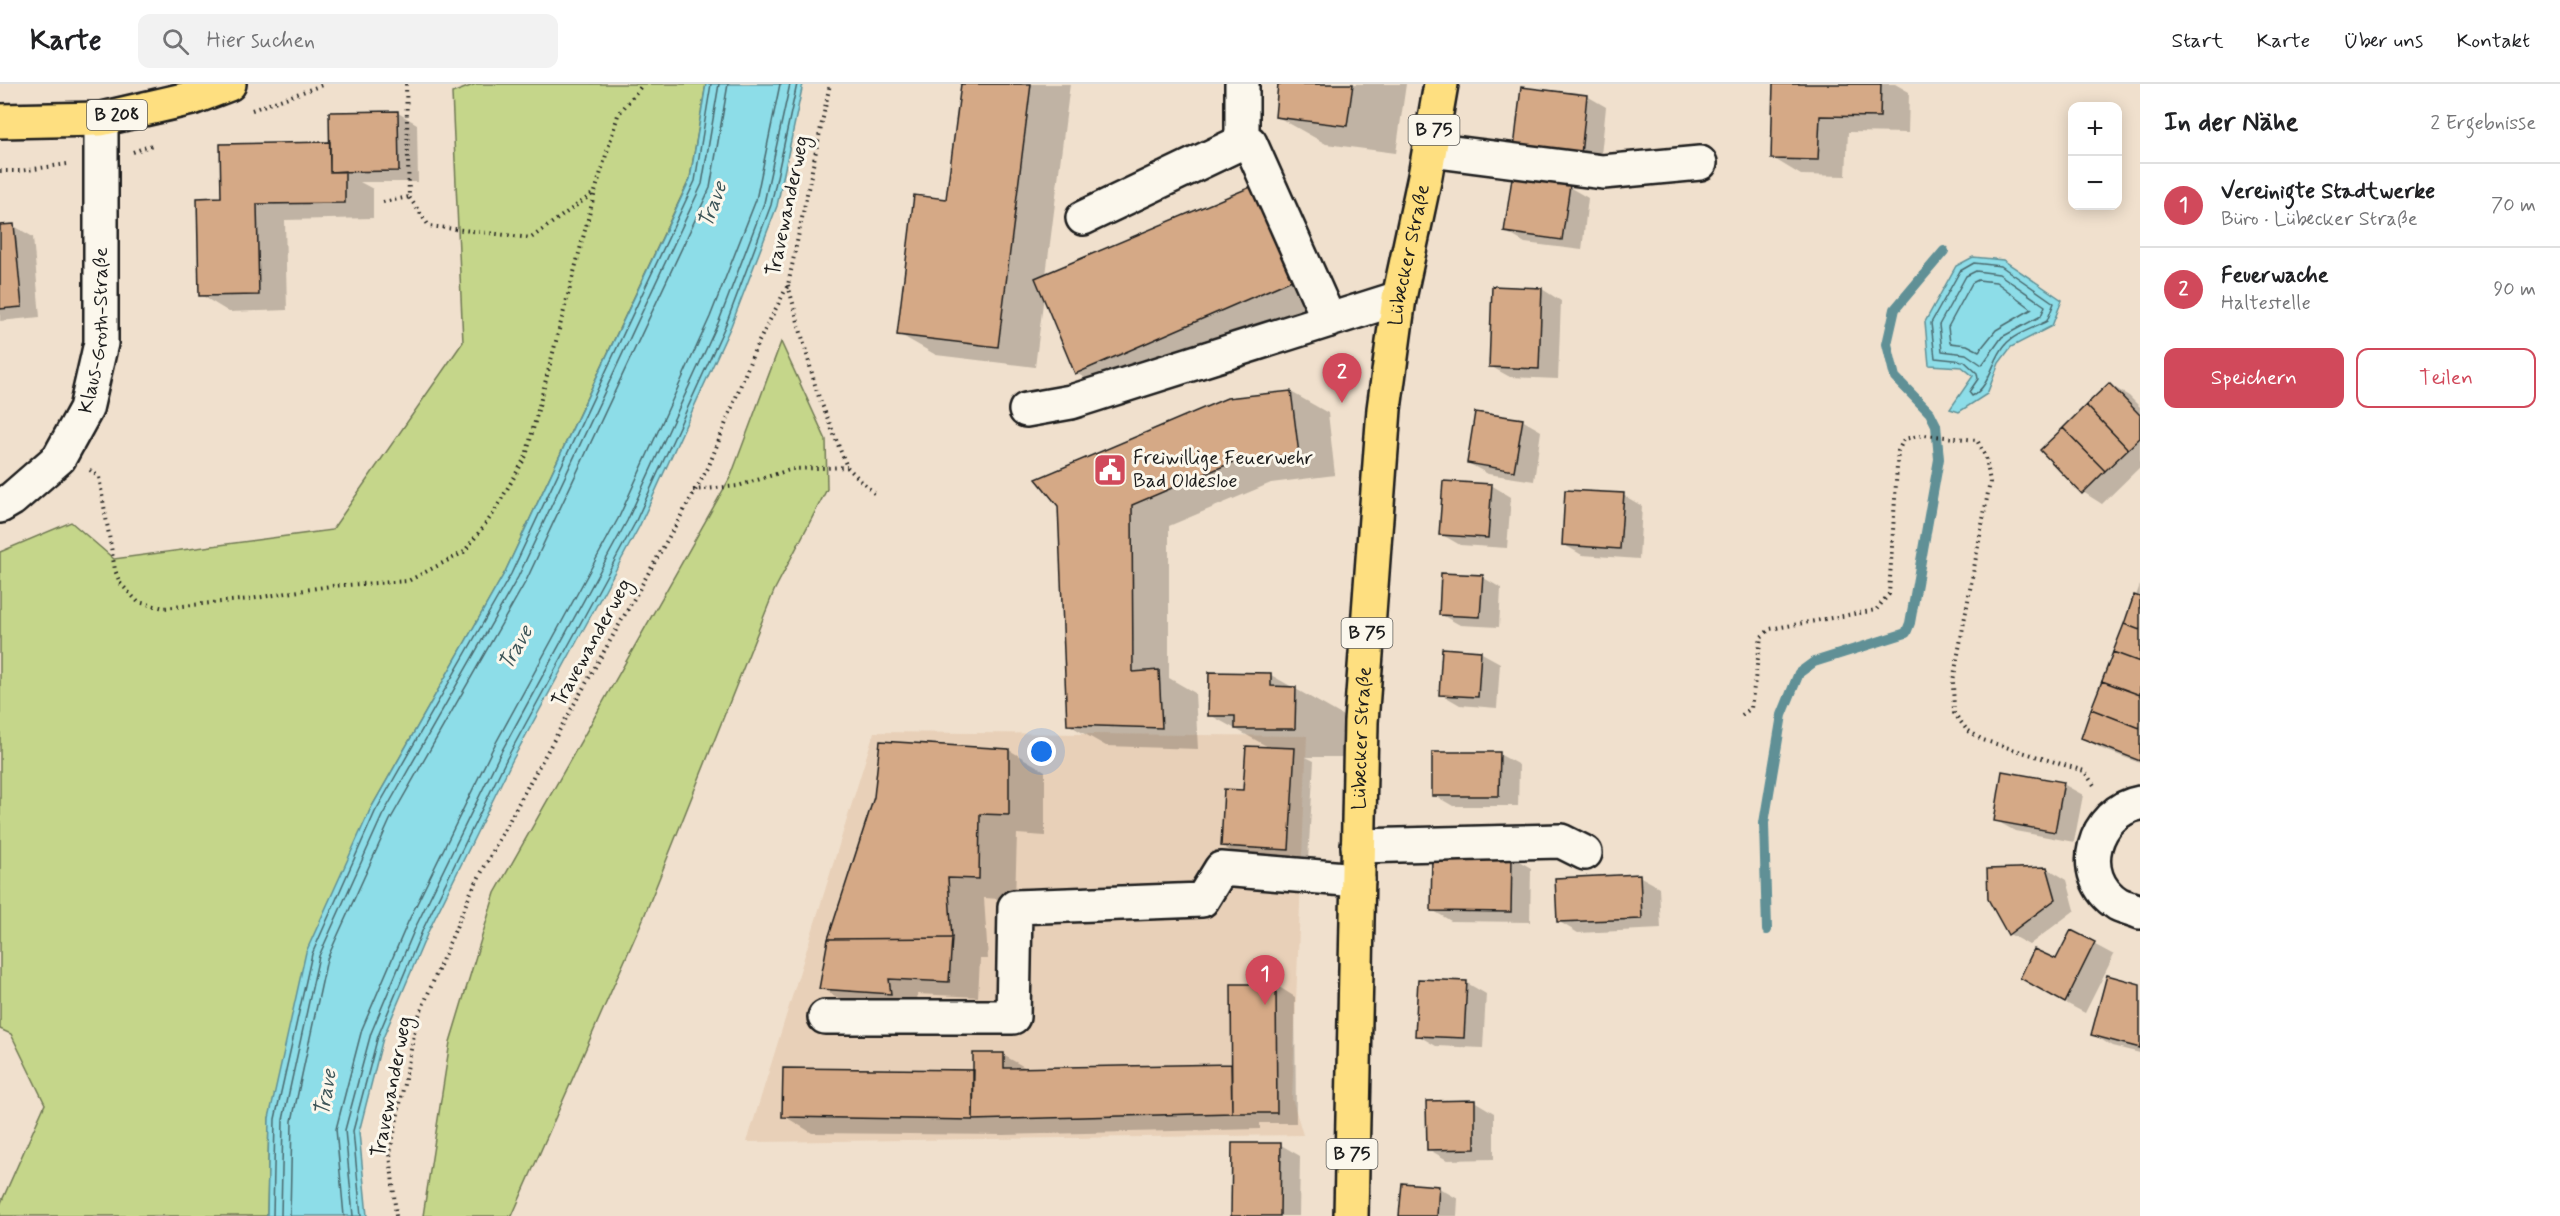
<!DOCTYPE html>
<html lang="de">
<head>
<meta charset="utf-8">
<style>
	body { margin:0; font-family:Mynerve,sans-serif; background:#f2f2f2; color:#202124 }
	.controls { position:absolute; right:18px; top:18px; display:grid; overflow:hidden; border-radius:12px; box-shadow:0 3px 15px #0003 }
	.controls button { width:54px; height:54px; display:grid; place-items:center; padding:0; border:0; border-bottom:2px solid #e0e0e0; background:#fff; color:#202124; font:30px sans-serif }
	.you { position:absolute; left:1042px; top:668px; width:21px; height:21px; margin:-15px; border:4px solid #fff; border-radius:50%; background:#1a73e8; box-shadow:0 0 0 9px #1a73e833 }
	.badge { display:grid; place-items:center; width:39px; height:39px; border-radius:50%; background:#d1495b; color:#fff; font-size:20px; font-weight:700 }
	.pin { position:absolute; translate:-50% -50px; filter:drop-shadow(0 2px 3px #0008) }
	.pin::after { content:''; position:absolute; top:32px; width:21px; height:18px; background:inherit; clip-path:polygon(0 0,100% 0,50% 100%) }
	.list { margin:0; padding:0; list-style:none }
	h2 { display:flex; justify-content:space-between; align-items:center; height:78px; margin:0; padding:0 24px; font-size:26px }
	h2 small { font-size:20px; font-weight:400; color:#757577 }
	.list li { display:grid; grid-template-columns:39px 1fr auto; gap:18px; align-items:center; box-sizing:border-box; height:84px; padding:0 24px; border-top:2px solid #e0e0e0 }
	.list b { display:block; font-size:22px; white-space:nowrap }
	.list p { margin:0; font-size:20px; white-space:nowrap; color:#757577 }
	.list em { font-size:20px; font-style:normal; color:#757577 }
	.actions { display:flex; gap:12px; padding:18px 24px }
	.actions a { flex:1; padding:14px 0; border:2px solid #d1495b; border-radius:12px; text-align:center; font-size:21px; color:#d1495b }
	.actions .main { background:#d1495b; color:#fff }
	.icon { flex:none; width:33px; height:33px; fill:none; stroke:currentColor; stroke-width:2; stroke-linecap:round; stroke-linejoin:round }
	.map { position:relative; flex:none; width:2140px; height:1132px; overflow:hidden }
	header { display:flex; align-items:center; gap:36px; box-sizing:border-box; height:84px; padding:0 30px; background:#fff; border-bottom:2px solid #e0e0e0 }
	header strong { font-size:28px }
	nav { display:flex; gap:33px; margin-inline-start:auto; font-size:21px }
	.search { width:420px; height:54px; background:#f2f2f2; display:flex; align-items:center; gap:15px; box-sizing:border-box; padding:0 21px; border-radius:12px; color:#757577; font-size:22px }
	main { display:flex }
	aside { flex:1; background:#fff }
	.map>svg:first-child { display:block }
	.built { fill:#e8d0b8 }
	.green { fill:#c5d68a; stroke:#707953; stroke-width:1.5 }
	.water { fill:#8ddde8; stroke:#609096; stroke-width:1.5 }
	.shadow { fill:#0003 }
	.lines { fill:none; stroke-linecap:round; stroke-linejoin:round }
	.shore { stroke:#49696e; stroke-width:1.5 }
	.stream { stroke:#609096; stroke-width:10 }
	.building { fill:#d5a986; stroke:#1c1c1c; stroke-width:1.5 }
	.minor-casing { stroke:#1c1c1c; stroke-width:38 }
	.major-casing { stroke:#1c1c1c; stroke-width:38 }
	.path { stroke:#1c1c1c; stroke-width:4; stroke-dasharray:1.5 4.5; stroke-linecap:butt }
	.minor { stroke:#fbf7ec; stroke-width:33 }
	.major { stroke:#fedf80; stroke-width:33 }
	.labels { text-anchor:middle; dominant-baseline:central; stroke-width:6; stroke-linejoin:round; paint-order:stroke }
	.shield { fill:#fbf7ec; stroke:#5f5e5a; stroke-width:1.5 }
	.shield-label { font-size:18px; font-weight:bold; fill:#1c1c1c }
	.street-label { font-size:20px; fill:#1c1c1c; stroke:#fbf7ec }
	.poi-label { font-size:20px; fill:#1c1c1c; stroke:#fbf7ec; text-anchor:start }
	.water-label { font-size:21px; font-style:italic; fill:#3e5659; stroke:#fbf7ec }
</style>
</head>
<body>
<header>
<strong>Karte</strong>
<div class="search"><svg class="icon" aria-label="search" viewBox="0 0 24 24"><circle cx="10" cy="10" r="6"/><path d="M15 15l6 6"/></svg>Hier suchen</div>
<nav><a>Start</a><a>Karte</a><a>Über uns</a><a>Kontakt</a></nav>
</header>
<main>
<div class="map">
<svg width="2140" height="1132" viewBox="0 0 2140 1132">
	<rect width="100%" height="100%" fill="#f0e0cd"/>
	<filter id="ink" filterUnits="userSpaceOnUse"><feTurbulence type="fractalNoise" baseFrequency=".0167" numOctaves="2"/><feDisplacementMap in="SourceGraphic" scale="12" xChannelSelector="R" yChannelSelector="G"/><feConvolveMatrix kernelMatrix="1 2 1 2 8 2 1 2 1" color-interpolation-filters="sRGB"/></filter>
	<g filter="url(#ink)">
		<path class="built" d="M874,648L1307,652L1292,1014L1303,1051L747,1058Z"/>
		<path class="green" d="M476,0H706L690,94L505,488L370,726L269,1034L267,1132H0V1121L45,1020L11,950L0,945V468L71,438L114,475L332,446L463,258L452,9Z
			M781,258L826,356L827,405L774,507L643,835L512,1132H423L450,958L495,809L731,392Z"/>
		<path class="water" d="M706,0H803L777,122L731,242L639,443L512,677L428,848L383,954L359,1048L367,1132H267L269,1034L306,868L370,726L505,488L690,95Z
			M1973,173L2003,176L2062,216L2052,242L2011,263L1999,279L1987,310L1959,328L1950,325L1973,292L1962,283L1929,281L1925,238L1956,182Z"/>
		<path class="shadow" d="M962,0H1070L1046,191L1253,104L1328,217L1113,310L1076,289L1044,211L1035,283L936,271L899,250L948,117Z
			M1280,0H1406L1396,69L1326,60L1276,32Z
			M1775,0H1895L1909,8L1908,49L1848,48L1846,92L1801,91L1773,74Z
			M1522,5L1587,12L1606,23L1600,81L1535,74Z
			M398,29L417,40L418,98H360L373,105V134L285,136L287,226L229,228L201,211L223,115L331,59V30Z
			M1569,103L1588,114L1582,166L1525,159L1506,148Z
			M14,142L33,153L40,233L0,237V143Z
			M1542,205L1561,217L1558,295L1510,293L1490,282Z
			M2110,301L2129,312L2140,323V383L2102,420L2083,408Z
			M1291,308L1328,329L1335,391L1271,399L1169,442V594L1195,609L1198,665L1106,662L1069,641L1060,421Z
			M1522,336L1541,347L1534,397L1488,390L1468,379Z
			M1491,401L1511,413L1507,464L1460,461L1441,450Z
			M1623,411L1642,422L1639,475L1582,471L1563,460Z
			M1482,493L1501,504L1499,543L1460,541L1440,530Z
			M2140,501V679L2102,665L2083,653Z
			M1480,568L1500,579L1497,624L1460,621L1441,610Z
			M1210,590L1271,591L1345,633L1344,673H1306L1314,677L1308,776L1242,773L1222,762L1245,708L1272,665L1210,631Z
			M1009,666L1045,687V752L1017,750L1015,816L984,814L988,875H980L978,913L917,910L919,925L849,920L821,904Z
			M1499,670L1519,681L1518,722H1453L1434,711Z
			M2063,700L2083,711L2074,758L2015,747L1995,736Z
			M1512,773L1531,784L1530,838L1451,837L1432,826Z
			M2047,784L2067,796L2075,826L2029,861L2009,850Z
			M1639,792L1659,803L1661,845L1578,849L1558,837Z
			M2071,848L2114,871L2085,929L2041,906Z
			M1467,899L1486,910L1483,964L1436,962L1417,951Z
			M1276,901L1295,913L1296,1039H1260V1045L1003,1051L812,1049L784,1032L976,988L1003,971L1028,985L1233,983V902Z
			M2140,901V969L2112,962L2092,950Z
			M1474,1017L1494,1029V1075L1447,1076L1428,1065Z
			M1281,1061L1300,1072L1299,1132H1232Z
			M1403,1101L1439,1104L1458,1115L1457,1132H1401Z"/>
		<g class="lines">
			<path class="shore" d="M1974,179L2001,182L2054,219L2047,237C2034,244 2014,250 2005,261C1992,276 1990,303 1972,312L1969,308L1978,295L1977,289L1964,277L1935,274L1931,239L1960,187Z
				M1976,187L1999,190L2045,222L2041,232L2002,253L1982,281L1966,270L1942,267L1939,241L1966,192Z
				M1978,196L1996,198L2032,225L1996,246L1979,267L1967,261L1950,259L1948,243L1972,199Z
				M273,1132L275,1035L312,870L375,728L511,490L695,97L711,0
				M281,1132L283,1036L319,872L382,732L518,493L702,100L719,0
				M290,1132L292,1037L327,875L390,736L526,497L710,104L728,0
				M344,1132L336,1045L362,945L408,838L492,666L619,433L710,233L756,116L780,0
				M353,1132L345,1046L371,949L416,842L500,670L627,437L719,237L764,119L790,0
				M361,1132L353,1047L378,952L423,845L507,674L634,441L726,240L771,121L797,0"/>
			<path class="stream" d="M1767,846L1764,739L1782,631L1799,589L1814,578L1906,549L1910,539L1939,375L1936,341L1930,329L1895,293L1887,260L1895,225L1944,167"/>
		</g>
		<path class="building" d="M961,0H1031L998,263L897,251L914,111L946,115Z
			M1278,0H1353L1347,42L1275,33Z
			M1773,0H1881L1880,33L1820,32L1818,76L1771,75Z
			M1521,3L1587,11L1581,71L1514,64Z
			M398,27L399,87L330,88L329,28Z
			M330,58V88L345,87V119L257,120L259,211L199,212L197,114L221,113L220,60Z
			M1512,94L1570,101L1562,156L1504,148Z
			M1253,102L1292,196L1075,290L1035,194Z
			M14,140L22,223L0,225V141Z
			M1492,202L1542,204L1539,285L1489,283Z
			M2109,299L2140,331V354L2128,365L2086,321Z
			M1291,307L1299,370L1233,378L1132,421L1133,588L1159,586L1162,644L1067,641L1058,422L1036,395L1227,314Z
			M2086,321L2128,365L2105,387L2063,344Z
			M1475,328L1523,335L1514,387L1467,379Z
			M2063,344L2105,387L2082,410L2040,366Z
			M1443,397L1492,400L1488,454L1439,451Z
			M1565,406L1624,409L1620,465L1562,461Z
			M1441,489L1483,491L1480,533L1439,531Z
			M2134,511L2140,513V546L2124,540Z
			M2124,540L2140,546V578L2113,568Z
			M1442,564L1481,567L1478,613L1439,611Z
			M2113,568L2140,578V611L2102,597Z
			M1209,588L1271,589V602L1296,603L1295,645H1235V632H1208Z
			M2102,597L2140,611V644L2091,625Z
			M2091,625L2140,644V677L2081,654Z
			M880,657L1009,665V731L980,730L979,795L948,794L952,854L828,855L874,713Z
			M1246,662L1295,664L1289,766L1221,762L1224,705L1243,706Z
			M1432,668H1500L1499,712H1432Z
			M2002,687L2064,698L2055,748L1994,737Z
			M1432,771L1512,772L1511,828L1431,827Z
			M2047,783L2056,815L2008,851L1988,815L1987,785Z
			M1640,790L1642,835L1557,838L1555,794Z
			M2071,846L2095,858L2065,919L2020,894L2034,865L2056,875Z
			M952,854L949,898L889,895L891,910L819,905L828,855Z
			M2107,891L2140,900V964L2091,951Z
			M1418,895L1467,897L1464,954L1415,952Z
			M1231,900H1276L1277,1029H1232Z
			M973,969H1004V984L1231,980L1232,1029L973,1036Z
			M783,984L974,986L973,1036L782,1033Z
			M1475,1016V1065L1427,1066L1426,1017Z
			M1232,1059H1281L1280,1132H1231Z
			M1402,1099L1439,1102L1437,1132H1399Z"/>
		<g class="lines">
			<g class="minor-casing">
				<g id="minor">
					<path d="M1242,58V0"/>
					<path d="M1430,66L1603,88L1700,79"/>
					<path d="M1083,134L1242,58L1250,59L1329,236"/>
					<path d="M1026,326L1071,318L1399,214"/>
					<path id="s1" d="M0,422L12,415L59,374L86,325L101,259V35"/>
					<path d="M2140,719C2094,727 2074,792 2118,820C2124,823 2133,825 2140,828"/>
					<path d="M1358,762L1561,757L1585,769"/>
					<path d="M825,933H1013L1015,823L1202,816L1221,785L1358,796"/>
				</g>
			</g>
			<g class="major-casing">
				<g id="major">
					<path d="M0,37L101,35L192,14L229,0"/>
					<path id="s2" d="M1351,1132L1361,638L1384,325L1399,214L1425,92L1441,0"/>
				</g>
			</g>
			<path class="path" d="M406,0L409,113L429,142L531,154L595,108L618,31L643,0
				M252,26L325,0
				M133,68L155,60
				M0,87H21L67,80
				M383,118L409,113
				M788,201L817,308L847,383L876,411
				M90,386L99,393L115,486L120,499L138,518L164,524L250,515L330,502L408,497L464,468L493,430L526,372L595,108
				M693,406L738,402L792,385L847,383
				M1742,631L1751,624L1761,553L1770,545L1876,526L1889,510L1898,367L1904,355L1924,351L1977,356L1986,374L1990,398L1953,597L1954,629L1967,646L1983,656L2084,687L2096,704
				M396,1132L390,1069L417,936L471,808L530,698L708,384L755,265L788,201L830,0"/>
			<use href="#minor" class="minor"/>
			<use href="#major" class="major"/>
		</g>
	</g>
	<defs>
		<g id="civic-square" transform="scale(1.725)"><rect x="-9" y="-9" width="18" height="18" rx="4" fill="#d1495b" stroke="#fbf7ec"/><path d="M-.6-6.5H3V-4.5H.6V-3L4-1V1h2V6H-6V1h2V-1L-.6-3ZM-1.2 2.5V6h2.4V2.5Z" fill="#fff"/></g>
	</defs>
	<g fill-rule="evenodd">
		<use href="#civic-square" x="1110" y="386"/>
	</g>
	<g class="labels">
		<g class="shield">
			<rect x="87" y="16" width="60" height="30" rx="4.5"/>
			<rect x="1408.5" y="31" width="51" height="30" rx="4.5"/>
			<rect x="1341.5" y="534" width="51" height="30" rx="4.5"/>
			<rect x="1326.5" y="1055" width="51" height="30" rx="4.5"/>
		</g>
		<g class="shield-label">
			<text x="117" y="31">B 208</text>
			<text x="1434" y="46">B 75</text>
			<text x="1367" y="549">B 75</text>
			<text x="1352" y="1070">B 75</text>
		</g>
		<g class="street-label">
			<text transform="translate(788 122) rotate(-78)">Travewanderweg</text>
			<text stroke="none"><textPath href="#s2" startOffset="964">Lübecker Straße</textPath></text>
			<text stroke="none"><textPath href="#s1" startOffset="212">Klaus-Groth-Straße</textPath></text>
			<text transform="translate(592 559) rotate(-61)">Travewanderweg</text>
			<text stroke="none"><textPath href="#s2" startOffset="478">Lübecker Straße</textPath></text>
			<text transform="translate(392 1003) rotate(-79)">Travewanderweg</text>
		</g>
		<g class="poi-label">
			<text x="1133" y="374">Freiwillige Feuerwehr<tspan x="1133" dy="23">Bad Oldesloe</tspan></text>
		</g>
		<g class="water-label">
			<text transform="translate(713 121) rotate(-70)">Trave</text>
			<text transform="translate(516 564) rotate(-60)">Trave</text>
			<text transform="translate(326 1009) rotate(-80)">Trave</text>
		</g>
	</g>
</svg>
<div class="controls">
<button>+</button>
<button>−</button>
</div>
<div class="you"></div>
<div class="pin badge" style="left:1265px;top:921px">1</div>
<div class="pin badge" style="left:1342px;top:319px">2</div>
</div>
<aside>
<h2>In der Nähe<small>2 Ergebnisse</small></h2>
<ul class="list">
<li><span class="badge">1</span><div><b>Vereinigte Stadtwerke</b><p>Büro · Lübecker Straße</p></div><em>70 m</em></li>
<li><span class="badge">2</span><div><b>Feuerwache</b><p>Haltestelle</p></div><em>90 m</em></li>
</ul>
<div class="actions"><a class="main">Speichern</a><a>Teilen</a></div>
</aside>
</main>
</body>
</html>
